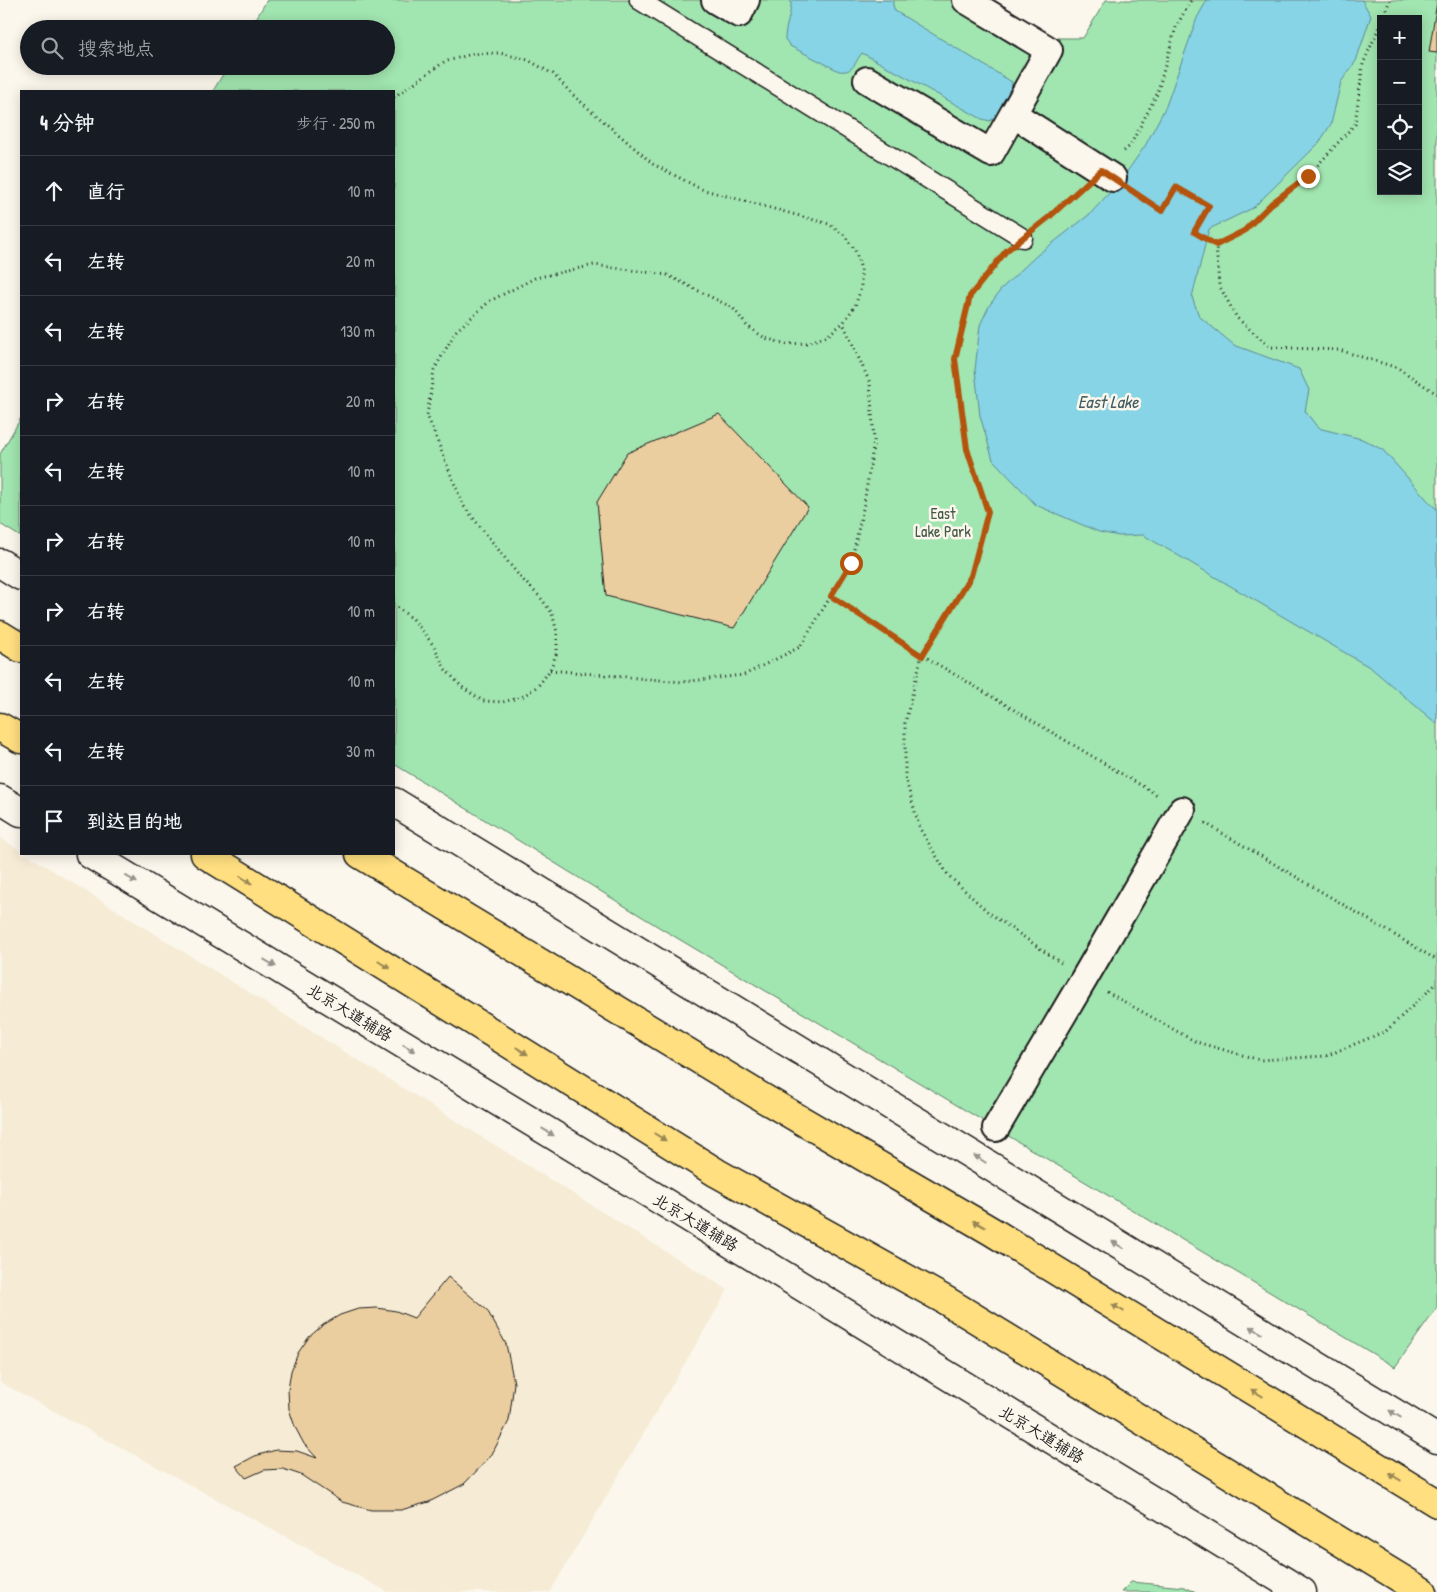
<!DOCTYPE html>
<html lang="zh">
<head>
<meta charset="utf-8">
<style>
	body { margin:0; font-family:"Patrick Hand","LXGW WenKai TC",sans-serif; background:#242831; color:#f1f3f6 }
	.controls { position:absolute; right:15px; top:15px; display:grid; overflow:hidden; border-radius:0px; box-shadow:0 2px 12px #0003 }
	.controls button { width:45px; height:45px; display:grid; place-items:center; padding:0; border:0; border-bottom:1px solid #363941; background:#171b24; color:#f1f3f6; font:25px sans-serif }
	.stop { position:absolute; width:15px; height:15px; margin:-11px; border:4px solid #b45309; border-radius:50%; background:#fff }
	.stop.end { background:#b45309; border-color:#fff; box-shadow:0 1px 5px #0008 }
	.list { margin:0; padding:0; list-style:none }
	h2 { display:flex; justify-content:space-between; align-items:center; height:65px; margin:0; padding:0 20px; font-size:21px }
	h2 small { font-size:16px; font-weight:400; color:#9ea1a6 }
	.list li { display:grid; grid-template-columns:32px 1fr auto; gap:15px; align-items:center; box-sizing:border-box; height:70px; padding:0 20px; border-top:1px solid #363941 }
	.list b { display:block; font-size:19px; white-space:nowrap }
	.list em { font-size:16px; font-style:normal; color:#9ea1a6 }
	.icon { flex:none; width:28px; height:28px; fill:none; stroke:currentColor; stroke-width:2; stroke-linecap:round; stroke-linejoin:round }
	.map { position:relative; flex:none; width:1437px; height:1592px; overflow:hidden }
	.search { position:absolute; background:#171b24; box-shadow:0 2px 12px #0003; left:20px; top:20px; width:375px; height:55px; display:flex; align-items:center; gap:12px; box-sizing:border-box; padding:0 18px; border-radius:28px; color:#9ea1a6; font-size:19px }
	.panel { position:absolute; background:#171b24; box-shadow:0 2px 12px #0003; left:20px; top:90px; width:375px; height:765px; border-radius:0px }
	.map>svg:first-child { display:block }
	.built { fill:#f6ebd5 }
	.green { fill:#a1e5b0; stroke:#5e8066; fill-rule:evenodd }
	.water { fill:#86d4e5; stroke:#5c8a95 }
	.building { fill:#ebce9f; stroke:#1c1c1c }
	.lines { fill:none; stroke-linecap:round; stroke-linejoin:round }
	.service-casing { stroke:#1c1c1c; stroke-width:21 }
	.pedestrian-casing { stroke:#1c1c1c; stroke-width:30 }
	.secondary-casing { stroke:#1c1c1c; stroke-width:31 }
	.primary-casing { stroke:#1c1c1c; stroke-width:31 }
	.path { stroke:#1c1c1c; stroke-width:3; stroke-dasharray:1 4; stroke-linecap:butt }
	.service { stroke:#fbf7ec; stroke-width:18 }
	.pedestrian { stroke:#fbf7ec; stroke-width:26 }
	.secondary { stroke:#fbf7ec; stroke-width:28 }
	.primary { stroke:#ffdf80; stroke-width:28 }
	.oneway { fill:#97948e }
	.oneway2 { fill:#998753 }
	.route { stroke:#b45309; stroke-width:6 }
	.labels { text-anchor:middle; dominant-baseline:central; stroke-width:5; stroke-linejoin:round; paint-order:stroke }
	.park-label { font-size:16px; fill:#445848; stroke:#fbf7ec }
	.street-label { font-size:16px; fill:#1c1c1c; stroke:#fbf7ec }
	.water-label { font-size:18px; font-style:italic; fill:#415c62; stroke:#fbf7ec }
</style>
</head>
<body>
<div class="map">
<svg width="1437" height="1592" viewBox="0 0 1437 1592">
	<rect width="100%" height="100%" fill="#fbf7ec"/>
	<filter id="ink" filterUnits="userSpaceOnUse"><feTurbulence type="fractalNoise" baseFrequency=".02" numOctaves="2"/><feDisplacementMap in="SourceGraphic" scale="10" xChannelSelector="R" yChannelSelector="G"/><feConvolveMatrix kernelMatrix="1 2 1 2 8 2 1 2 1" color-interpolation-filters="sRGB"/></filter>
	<g filter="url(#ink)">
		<path class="built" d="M0,838L21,851V854H26L728,1290L550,1592H388L0,1382Z"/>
		<path class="green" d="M267,0H971L1034,38H1083L1106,0H1437V1308L1395,1367L662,929L394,764V91H213L228,66H386V29H250ZM1381,19H1418V191H1381Z
			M21,418V537L0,524V454Z
			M1131,1582L1184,1587L1196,1592H1121Z"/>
		<path class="water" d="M791,0H893V5L895,11L1012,82C1012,95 1000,115 990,121L982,119L862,53C854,63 854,73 839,71L790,46L785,39C785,26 792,13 791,0Z
			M1207,0H1362L1371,16L1356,61L1341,82L1331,124L1319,143L1253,208L1209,229L1192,297L1199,316L1234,345L1299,369L1309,390L1305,411L1318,428L1362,439L1383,450L1431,504L1437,509V724L1371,668L1143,535L1119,536L1099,532L1036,505L993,460L980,416L975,370L980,325L989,306L1002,288L1036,256L1090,214L1121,180L1145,146L1166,106L1197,18Z"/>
		<path class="building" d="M1437,2V53L1429,52Z
			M719,414L808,507L734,628L606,596L597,502L627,453Z
			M448,1277L487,1310L506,1344L514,1383L509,1421L491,1456L464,1484L429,1502L401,1510H371L342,1502L301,1475L283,1469L264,1470L246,1478L236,1466L255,1456L276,1450L297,1451L317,1458L304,1444L295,1427L289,1409L288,1390L291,1371L298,1353L309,1337L323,1325L340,1315L358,1309L377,1308L396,1311L414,1318Z"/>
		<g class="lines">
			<g class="service-casing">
				<path id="service" d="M639,0L1023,238"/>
			</g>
			<g class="pedestrian-casing">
				<path id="pedestrian" d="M715,0L739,14L746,0
					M966,0L1049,50L1013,114L1113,178
					M867,80L991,153L1013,114
					M996,1128L1084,979L1182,810"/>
			</g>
			<g class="secondary-casing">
				<path id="secondary" d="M0,563L21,576
					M0,799L21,812
					M394,802C742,1013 1089,1228 1437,1439
					M90,854L680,1212L1302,1592"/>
			</g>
			<g class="primary-casing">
				<path id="primary" d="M0,635L21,648
					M0,727L21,739
					M205,854L717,1173L945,1300L1423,1592
					M360,854L763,1098L991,1231L1437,1503"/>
			</g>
			<path class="path" d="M1382,19L1390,0
				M1381,23L1363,64L1355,124L1308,176L1271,204L1244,231L1216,245L1219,285L1237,318L1270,347L1339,350L1398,368L1437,394
				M394,97L444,62L472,54L500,53L528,60L553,74L573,95L653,164L701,189L829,224L844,235L855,250L861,269V288L855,306L843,323L827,336L807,343L786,344L765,338L747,326L733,308L667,275L594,265L535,278L490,301L456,331L434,370L427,415L463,505L520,577L540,597L552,613L557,632V652L550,670L538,686L522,697L503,702L483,701L462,687L445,669L434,646L413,619L394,605
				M1124,151L1130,146L1157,94L1176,27L1191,0
				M1136,194L1162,211L1176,187L1209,206L1194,232L1216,245
				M1041,223L1080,189
				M1004,254L970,296L955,359L967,449L988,512L971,576L922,655L905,723V777L920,829L948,875L988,912L1061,963
				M831,596L922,655L1159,796
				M550,670L682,682L744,675L800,647L851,563L864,504L874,441L870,383L843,323
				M1205,823L1437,960
				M1107,992L1196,1042L1260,1060L1326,1056L1386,1031L1437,983"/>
			<use href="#service" class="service"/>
			<use href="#pedestrian" class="pedestrian"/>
			<use href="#secondary" class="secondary"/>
			<use href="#primary" class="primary"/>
		</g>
		<defs><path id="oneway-solid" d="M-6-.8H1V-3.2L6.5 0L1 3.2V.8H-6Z" transform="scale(1.25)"/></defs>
		<g class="oneway">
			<use href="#oneway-solid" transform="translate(131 879) rotate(31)"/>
			<use href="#oneway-solid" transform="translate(270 963) rotate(31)"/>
			<use href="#oneway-solid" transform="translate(409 1048) rotate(31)"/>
			<use href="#oneway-solid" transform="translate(548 1132) rotate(31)"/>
			<use href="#oneway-solid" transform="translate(980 1159) rotate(-148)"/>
			<use href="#oneway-solid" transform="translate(1118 1245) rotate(-148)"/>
			<use href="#oneway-solid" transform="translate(1256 1330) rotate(-149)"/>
			<use href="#oneway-solid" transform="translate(1395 1414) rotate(-149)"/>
		</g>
		<g class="oneway2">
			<use href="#oneway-solid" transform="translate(246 880) rotate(32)"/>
			<use href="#oneway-solid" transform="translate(384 965) rotate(32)"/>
			<use href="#oneway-solid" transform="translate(522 1051) rotate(32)"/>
			<use href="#oneway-solid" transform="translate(660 1137) rotate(32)"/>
			<use href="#oneway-solid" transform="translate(979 1224) rotate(-150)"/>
			<use href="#oneway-solid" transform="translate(1118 1308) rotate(-149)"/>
			<use href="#oneway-solid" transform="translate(1257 1393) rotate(-149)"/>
			<use href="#oneway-solid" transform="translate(1395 1477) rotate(-149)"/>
		</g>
	</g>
	<g class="lines" filter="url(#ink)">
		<path class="route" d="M851,563L831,596L922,656L971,576L988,512L967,449L955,359L970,296L1006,251L1048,218L1101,170L1162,211L1176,187L1209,206L1194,232L1216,245L1244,231L1271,204L1308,176"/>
	</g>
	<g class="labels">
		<g class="park-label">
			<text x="943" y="513">East<tspan x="943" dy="18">Lake Park</tspan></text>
		</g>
		<g class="street-label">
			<text transform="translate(350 1012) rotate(31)">北京大道辅路</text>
			<text transform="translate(696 1222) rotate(31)">北京大道辅路</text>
			<text transform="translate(1042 1434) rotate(31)">北京大道辅路</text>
		</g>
		<g class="water-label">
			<text x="1108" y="401">East Lake</text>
		</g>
	</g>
</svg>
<div class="controls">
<button>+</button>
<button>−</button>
<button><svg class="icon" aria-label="locate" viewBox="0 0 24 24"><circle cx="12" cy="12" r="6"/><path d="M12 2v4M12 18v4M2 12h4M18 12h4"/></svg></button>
<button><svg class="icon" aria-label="layers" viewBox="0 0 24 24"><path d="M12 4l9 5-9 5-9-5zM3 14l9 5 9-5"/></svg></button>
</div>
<div class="stop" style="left:851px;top:563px"></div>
<div class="stop end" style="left:1308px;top:176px"></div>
<div class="search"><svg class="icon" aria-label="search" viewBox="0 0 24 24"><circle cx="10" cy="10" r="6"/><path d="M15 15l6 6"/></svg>搜索地点</div>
<section class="panel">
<h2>4 分钟<small>步行 · 250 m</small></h2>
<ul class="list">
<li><svg class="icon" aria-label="ahead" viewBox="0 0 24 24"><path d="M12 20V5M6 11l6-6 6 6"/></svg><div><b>直行</b></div><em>10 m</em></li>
<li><svg class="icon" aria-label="left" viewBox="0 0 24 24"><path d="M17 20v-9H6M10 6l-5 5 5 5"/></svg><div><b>左转</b></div><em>20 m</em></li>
<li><svg class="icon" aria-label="left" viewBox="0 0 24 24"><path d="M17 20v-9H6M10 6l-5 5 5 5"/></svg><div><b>左转</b></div><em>130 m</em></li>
<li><svg class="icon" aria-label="right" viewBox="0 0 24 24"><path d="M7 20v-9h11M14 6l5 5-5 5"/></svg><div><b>右转</b></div><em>20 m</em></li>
<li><svg class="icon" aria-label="left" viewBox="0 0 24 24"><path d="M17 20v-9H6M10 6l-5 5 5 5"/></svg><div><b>左转</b></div><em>10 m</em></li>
<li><svg class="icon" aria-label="right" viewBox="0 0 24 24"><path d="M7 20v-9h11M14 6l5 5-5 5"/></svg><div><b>右转</b></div><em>10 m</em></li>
<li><svg class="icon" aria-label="right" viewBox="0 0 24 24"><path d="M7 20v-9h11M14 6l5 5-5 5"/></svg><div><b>右转</b></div><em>10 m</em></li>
<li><svg class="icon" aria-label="left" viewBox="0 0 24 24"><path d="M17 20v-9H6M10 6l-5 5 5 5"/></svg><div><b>左转</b></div><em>10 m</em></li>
<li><svg class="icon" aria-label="left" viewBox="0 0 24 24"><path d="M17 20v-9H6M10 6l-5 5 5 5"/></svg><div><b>左转</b></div><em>30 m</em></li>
<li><svg class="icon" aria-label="arrive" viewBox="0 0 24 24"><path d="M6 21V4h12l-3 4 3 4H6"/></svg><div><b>到达目的地</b></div></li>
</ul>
</section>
</div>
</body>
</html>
